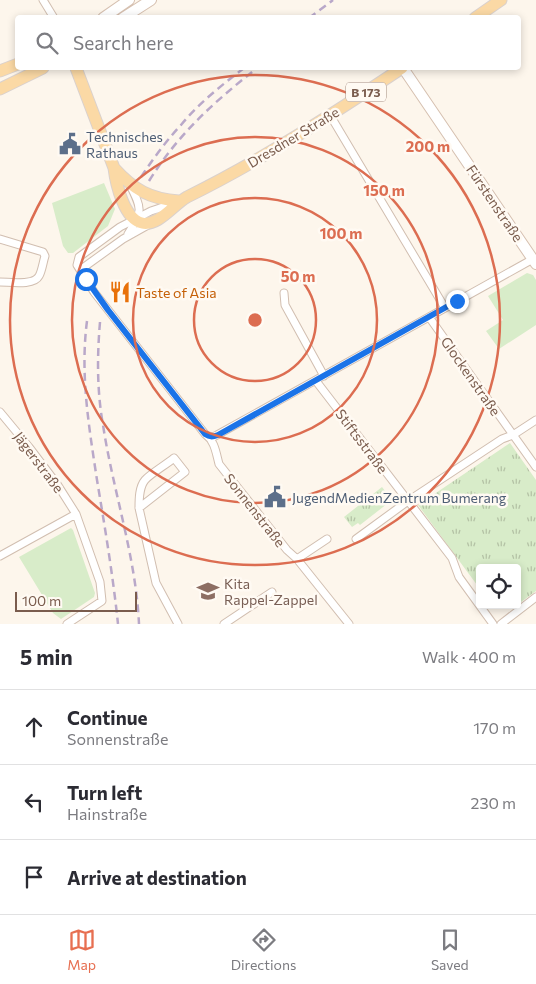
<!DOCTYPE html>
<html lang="en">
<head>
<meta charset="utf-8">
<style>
	body { margin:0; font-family:Commissioner,sans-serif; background:#f7f7f7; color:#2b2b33 }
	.controls { position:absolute; right:15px; bottom:15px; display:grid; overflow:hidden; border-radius:5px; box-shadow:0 2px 8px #0003 }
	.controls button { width:45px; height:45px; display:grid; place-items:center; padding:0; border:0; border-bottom:1px solid #e1e1e2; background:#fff; color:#2b2b33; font:25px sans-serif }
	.scale { position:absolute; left:15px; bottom:12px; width:122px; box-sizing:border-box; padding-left:5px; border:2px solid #7a5c4d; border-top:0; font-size:14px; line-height:18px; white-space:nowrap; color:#7a5c4d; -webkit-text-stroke:4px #fffaf3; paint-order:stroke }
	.stop { position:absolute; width:15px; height:15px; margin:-11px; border:4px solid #1a73e8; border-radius:50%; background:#fff }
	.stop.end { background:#1a73e8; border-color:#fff; box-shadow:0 1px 5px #0008 }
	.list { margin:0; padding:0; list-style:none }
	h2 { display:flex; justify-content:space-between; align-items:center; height:65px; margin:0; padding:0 20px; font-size:21px }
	h2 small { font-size:16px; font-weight:400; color:#7c7c81 }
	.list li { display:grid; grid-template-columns:32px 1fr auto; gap:15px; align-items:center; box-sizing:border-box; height:75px; padding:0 20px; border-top:1px solid #e1e1e2 }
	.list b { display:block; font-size:19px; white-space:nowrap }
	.list p { margin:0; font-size:16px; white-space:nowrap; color:#7c7c81 }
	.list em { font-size:16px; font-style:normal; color:#7c7c81 }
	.icon { flex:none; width:28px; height:28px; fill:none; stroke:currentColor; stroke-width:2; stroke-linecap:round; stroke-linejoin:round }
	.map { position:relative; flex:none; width:536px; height:624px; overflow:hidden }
	.search { position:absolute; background:#fff; box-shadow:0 2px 8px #0003; left:15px; right:15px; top:15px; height:55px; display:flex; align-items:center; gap:12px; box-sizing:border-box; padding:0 18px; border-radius:5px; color:#7c7c81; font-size:19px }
	.sheet { height:290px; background:#fff }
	nav { display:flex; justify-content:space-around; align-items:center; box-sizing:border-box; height:70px; border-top:1px solid #e1e1e2; background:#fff; font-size:14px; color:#7c7c81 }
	nav a { display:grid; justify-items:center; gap:2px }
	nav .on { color:#e76f51 }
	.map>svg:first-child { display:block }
	.grass { fill:#d8ecc9 }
	.park { fill:url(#park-tufts) }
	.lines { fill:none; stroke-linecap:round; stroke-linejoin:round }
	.street-casing { stroke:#d1beb0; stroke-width:9 }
	.secondary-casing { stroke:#d6c0b0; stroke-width:12 }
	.primary-casing { stroke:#dad1cd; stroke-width:13 }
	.street { stroke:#fff; stroke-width:7 }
	.secondary { stroke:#fff; stroke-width:10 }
	.primary { stroke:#fbd9a5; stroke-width:11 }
	.rail { stroke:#b9a8c9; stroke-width:2.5; stroke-dasharray:8 5; stroke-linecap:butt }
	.route { stroke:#1a73e8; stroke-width:6 }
	.ring { fill:none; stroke:#dc6d51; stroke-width:2.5 }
	.labels { text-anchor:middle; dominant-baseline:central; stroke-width:5; stroke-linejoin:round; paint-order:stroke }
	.shield { fill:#fffaf3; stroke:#a28b7f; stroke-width:1 }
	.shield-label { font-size:12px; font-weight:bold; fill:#7a5c4d }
	.service-label { font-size:14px; fill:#4e5e75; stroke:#fffaf3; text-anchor:start }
	.street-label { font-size:14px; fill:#7a5c4d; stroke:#fffaf3 }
	.food-label { font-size:14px; fill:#c56008; stroke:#fffaf3; text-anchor:start }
	.education-label { font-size:14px; fill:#785e54; stroke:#fffaf3; text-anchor:start }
	.centre { fill:#dc6d51; stroke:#fffaf3; stroke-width:2.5 }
	.ring-label { font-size:15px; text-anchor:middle; font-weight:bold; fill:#dc6d51; stroke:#fffaf3; stroke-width:5; stroke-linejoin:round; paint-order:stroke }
</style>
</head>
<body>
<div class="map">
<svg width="536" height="624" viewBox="0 0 536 624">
	<defs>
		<pattern id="park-tufts" width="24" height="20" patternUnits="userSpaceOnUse" patternTransform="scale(1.25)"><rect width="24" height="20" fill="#d8ecc9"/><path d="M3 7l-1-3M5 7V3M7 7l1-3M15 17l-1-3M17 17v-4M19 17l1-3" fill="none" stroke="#b4c2a5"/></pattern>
	</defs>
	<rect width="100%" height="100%" fill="#fdf6ec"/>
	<path class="grass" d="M104,183L115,209L108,226L73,253H68L63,246L52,203Z
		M527,273L533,275L536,280V325L499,349L486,331L503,320L488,296Z
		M71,528L73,530L95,593L94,597L61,619L53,613L19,557Z"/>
	<path class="park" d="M510,443L536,480V591L517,605V568H480V589L418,505Z
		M382,487L392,500L360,525L358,523L352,527L344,517Z"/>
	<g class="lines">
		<g class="street-casing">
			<path id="street" d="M43,0L54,18
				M330,115L445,308
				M175,203L151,211L120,227L79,257L77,265L94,292L205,434C215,441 216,453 219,464L287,550L297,559L349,624
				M128,234C143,211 142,209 130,185
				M0,239L43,252L45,256C43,262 42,271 39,276C34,286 10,282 0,282
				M80,270L123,239L148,225
				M284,293L285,305L324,376
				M429,317L536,467
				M316,381L452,558L459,577L493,624
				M0,412L29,447L57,484L76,514L100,582L102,601L67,624
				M209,436L213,437L217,435L533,259
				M139,508L185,472L174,458C167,464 150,474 145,480C139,487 139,499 139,508L156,583L178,624
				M356,539L408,501L502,439L513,435L536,420
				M0,556L76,514
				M297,559L327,539
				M224,624L272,592
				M501,624L536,597"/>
		</g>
		<g class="secondary-casing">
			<path id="secondary" d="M103,18L129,0
				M123,18L151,0
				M403,68L536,264"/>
		</g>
		<g class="primary-casing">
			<path id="primary" d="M475,18L501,0
				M76,68L114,168C116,184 124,219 142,223C158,227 174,204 187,197C262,160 333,114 402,68
				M0,71L18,64
				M0,89L43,68
				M114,168C134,190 150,199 179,201"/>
		</g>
		<use href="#street" class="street"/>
		<use href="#secondary" class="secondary"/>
		<use href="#primary" class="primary"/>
		<path class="rail" d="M309,18L333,0
			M141,177C153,159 166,141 181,125C199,103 222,85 244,68
			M149,181C179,133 213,103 257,68
			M87,321C80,375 89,427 97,480C105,528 113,576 118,624
			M100,322C97,357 97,391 103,425C113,491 136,557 139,624"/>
	</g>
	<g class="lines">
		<path class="route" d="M86,279L108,310L205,434C210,437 212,437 218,435L457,301"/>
	</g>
	<g class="ring">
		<circle cx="255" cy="320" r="61"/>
		<circle cx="255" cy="320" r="122"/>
		<circle cx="255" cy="320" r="183"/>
		<circle cx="255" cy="320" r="245"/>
	</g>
	<defs>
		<g id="civic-bare" transform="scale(1.725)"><path d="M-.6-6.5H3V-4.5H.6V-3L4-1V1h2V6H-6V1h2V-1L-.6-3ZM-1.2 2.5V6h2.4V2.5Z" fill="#5c6f8a" stroke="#fffaf3" stroke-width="2.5" paint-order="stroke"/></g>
		<g id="restaurant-bare" transform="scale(1.725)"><path d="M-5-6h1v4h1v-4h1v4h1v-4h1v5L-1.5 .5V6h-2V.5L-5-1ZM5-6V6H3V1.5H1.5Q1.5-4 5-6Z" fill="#e8710a" stroke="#fffaf3" stroke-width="2.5" paint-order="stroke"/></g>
		<g id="school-bare" transform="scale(1.725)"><path d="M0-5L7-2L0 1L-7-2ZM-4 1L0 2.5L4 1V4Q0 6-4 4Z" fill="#8d6e63" stroke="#fffaf3" stroke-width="2.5" paint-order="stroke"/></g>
	</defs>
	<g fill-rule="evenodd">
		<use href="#civic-bare" x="70" y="144"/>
		<use href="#restaurant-bare" x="120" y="292"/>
		<use href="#civic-bare" x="275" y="497"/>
		<use href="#school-bare" x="208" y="591"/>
	</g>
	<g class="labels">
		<rect class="shield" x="346" y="82.5" width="40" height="19" rx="4"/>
		<g class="shield-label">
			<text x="366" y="92">B 173</text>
		</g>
		<g class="service-label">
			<text x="86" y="136">Technisches<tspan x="86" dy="16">Rathaus</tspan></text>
			<text x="292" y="497">JugendMedienZentrum Bumerang</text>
		</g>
		<g class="street-label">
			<text transform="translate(293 137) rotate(-31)">Dresdner Straße</text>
			<text transform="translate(495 203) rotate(56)">Fürstenstraße</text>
			<text transform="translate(471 376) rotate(55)">Glockenstraße</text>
			<text transform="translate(362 441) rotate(53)">Stiftsstraße</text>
			<text transform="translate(39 462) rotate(53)">Jägerstraße</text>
			<text transform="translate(255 510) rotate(52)">Sonnenstraße</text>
		</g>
		<g class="food-label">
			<text x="136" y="292">Taste of Asia</text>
		</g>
		<g class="education-label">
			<text x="224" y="583">Kita<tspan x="224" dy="16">Rappel-Zappel</tspan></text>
		</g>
	</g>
	<circle cx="255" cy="320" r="8" class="centre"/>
	<g class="ring-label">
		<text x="428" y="152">200 m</text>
		<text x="384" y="196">150 m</text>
		<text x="341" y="239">100 m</text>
		<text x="298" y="282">50 m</text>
	</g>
</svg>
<div class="controls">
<button><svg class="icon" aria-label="locate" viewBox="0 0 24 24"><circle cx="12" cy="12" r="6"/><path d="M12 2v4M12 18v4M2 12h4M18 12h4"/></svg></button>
</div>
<div class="scale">100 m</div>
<div class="stop" style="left:86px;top:279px"></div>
<div class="stop end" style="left:457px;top:301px"></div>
<div class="search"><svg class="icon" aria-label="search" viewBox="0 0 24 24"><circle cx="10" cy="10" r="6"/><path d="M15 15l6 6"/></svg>Search here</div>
</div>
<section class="sheet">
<h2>5 min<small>Walk · 400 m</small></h2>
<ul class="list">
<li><svg class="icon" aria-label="ahead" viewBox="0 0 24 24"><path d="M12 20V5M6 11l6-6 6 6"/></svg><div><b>Continue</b><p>Sonnenstraße</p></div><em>170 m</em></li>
<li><svg class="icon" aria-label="left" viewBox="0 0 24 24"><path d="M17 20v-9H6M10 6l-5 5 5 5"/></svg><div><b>Turn left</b><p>Hainstraße</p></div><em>230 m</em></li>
<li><svg class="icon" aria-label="arrive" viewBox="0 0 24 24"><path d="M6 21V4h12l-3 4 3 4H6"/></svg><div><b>Arrive at destination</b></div></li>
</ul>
</section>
<nav>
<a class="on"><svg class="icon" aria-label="map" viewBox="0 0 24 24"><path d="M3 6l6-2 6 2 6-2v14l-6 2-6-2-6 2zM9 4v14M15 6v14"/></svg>Map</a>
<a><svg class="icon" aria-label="directions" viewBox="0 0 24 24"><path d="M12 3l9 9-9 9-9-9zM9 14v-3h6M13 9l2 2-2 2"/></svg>Directions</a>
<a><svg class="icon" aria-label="saved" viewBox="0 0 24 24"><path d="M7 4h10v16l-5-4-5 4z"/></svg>Saved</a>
</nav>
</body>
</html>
